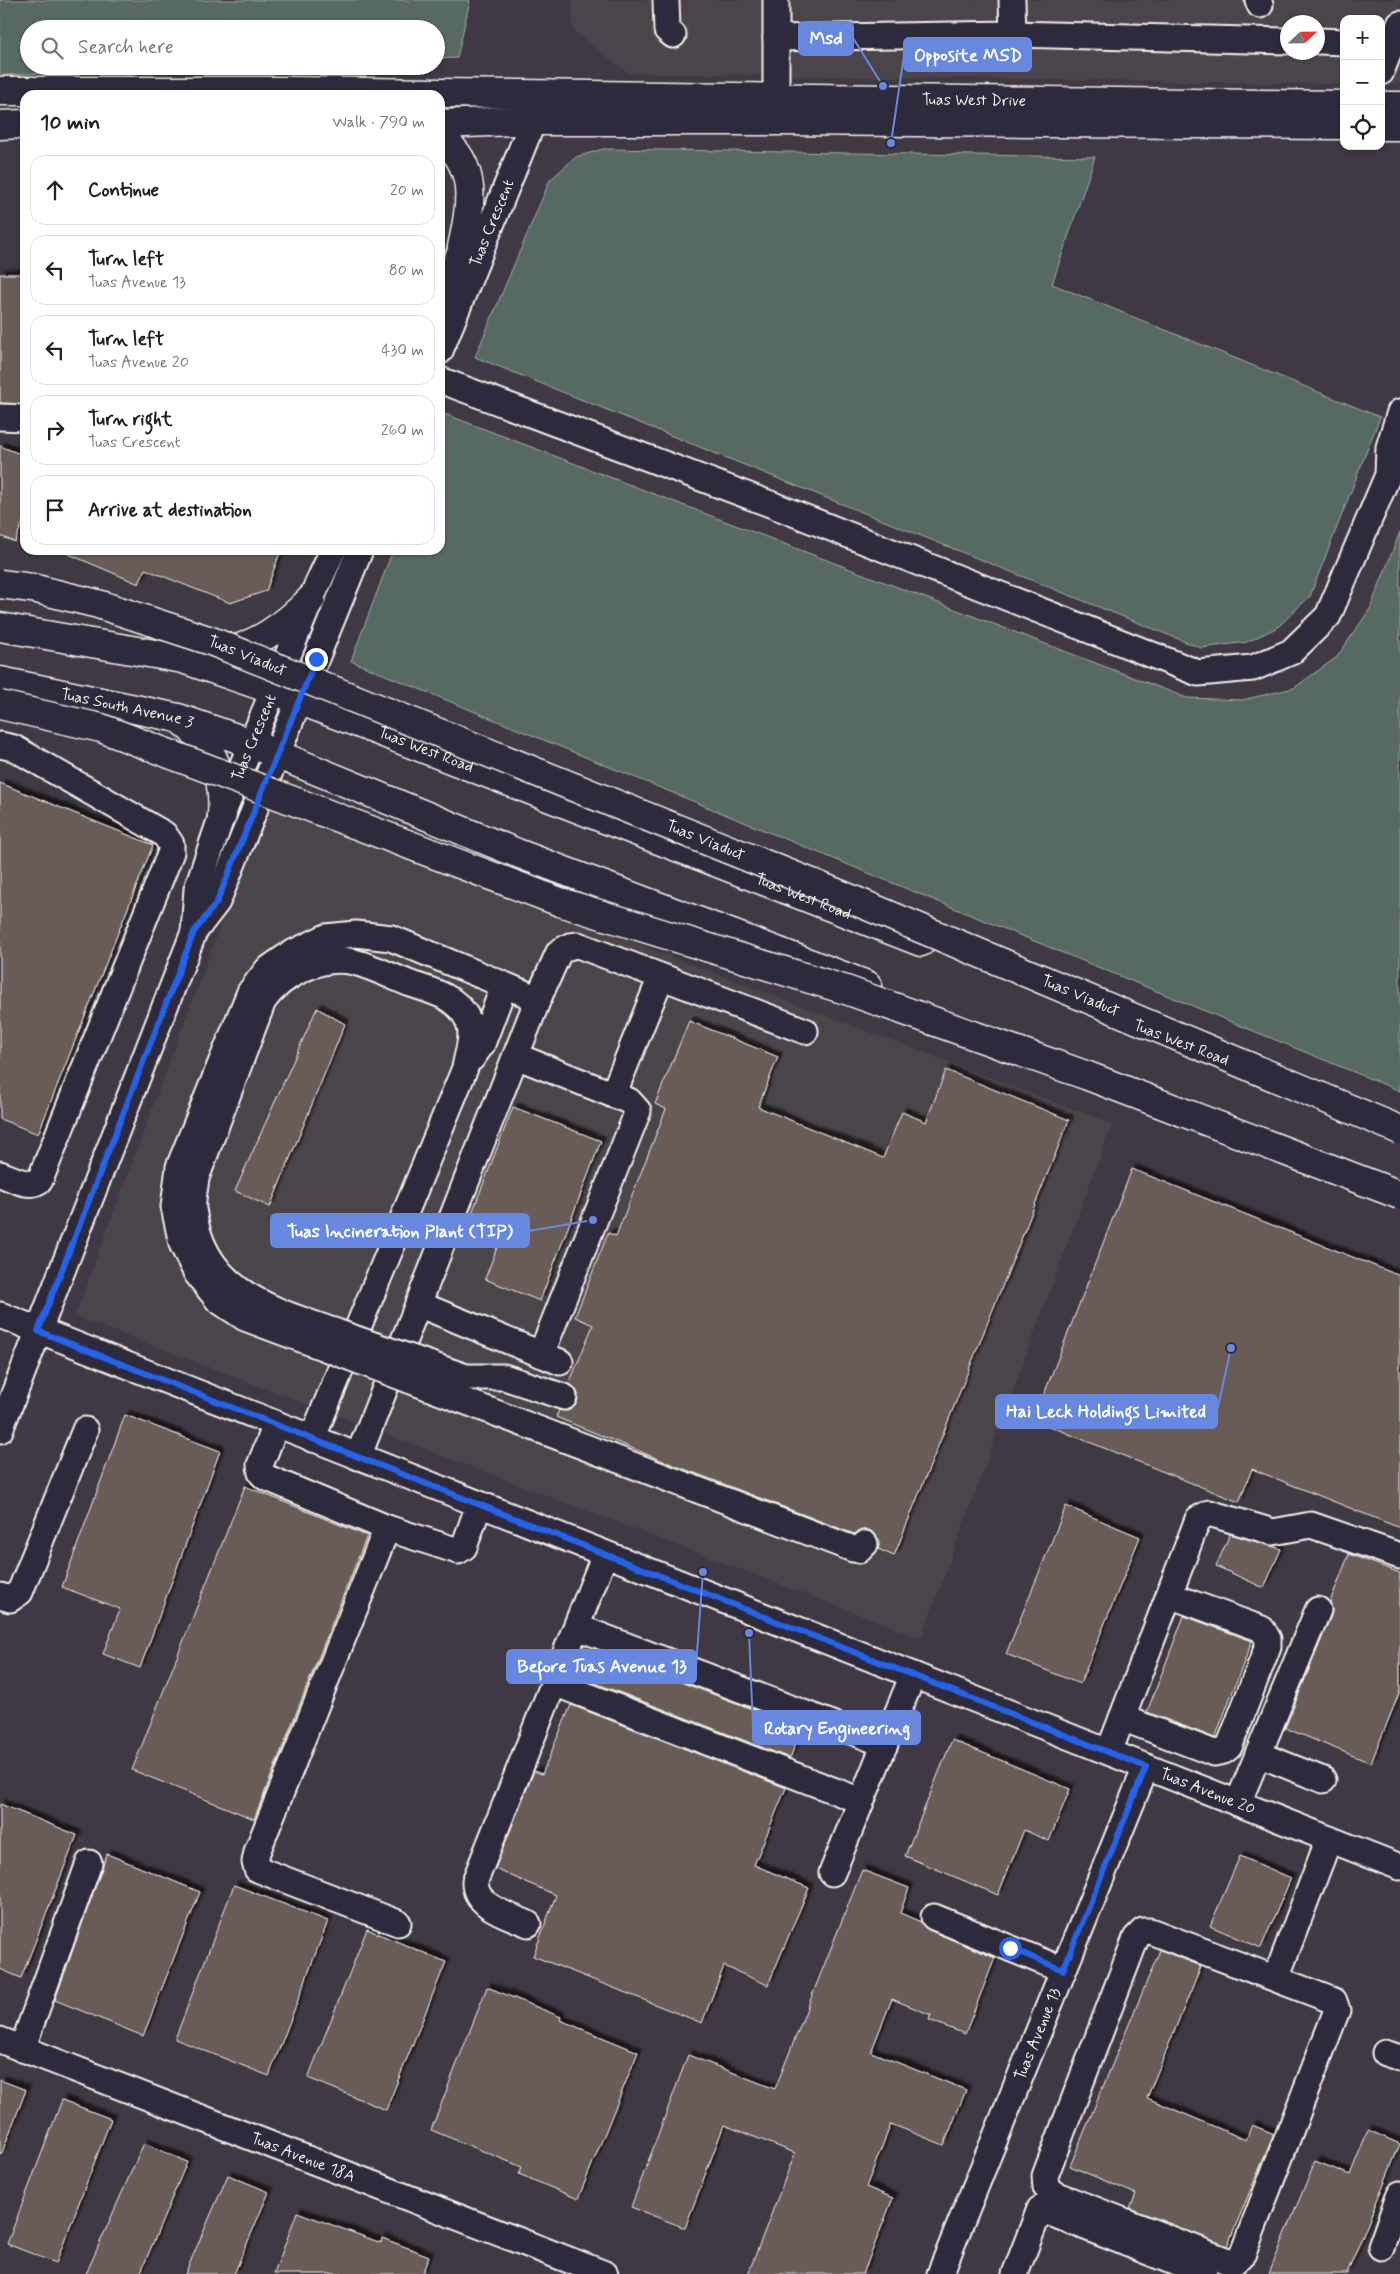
<!DOCTYPE html>
<html lang="en">
<head>
<meta charset="utf-8">
<style>
	body { margin:0; font-family:Mynerve,sans-serif; background:#f6f6f6; color:#222 }
	.controls { position:absolute; right:15px; top:15px; display:grid; overflow:hidden; border-radius:10px; box-shadow:0 1px 4px #0004 }
	.controls button { width:45px; height:45px; display:grid; place-items:center; padding:0; border:0; border-bottom:1px solid #e0e0e0; background:#fff; color:#222; font:25px sans-serif }
	.compass { position:absolute; left:1280px; top:15px; width:45px; height:45px; border-radius:50%; background:#fff; box-shadow:0 1px 4px #0004; rotate:68deg }
	.stop { position:absolute; width:15px; height:15px; margin:-11px; border:4px solid #2563eb; border-radius:50%; background:#fff }
	.stop.end { background:#2563eb; border-color:#fff; box-shadow:0 1px 5px #0008 }
	.list { margin:0; padding:0; list-style:none }
	h2 { display:flex; justify-content:space-between; align-items:center; height:65px; margin:0; padding:0 20px; font-size:21px }
	h2 small { font-size:16px; font-weight:400; color:#767676 }
	.list li { display:grid; grid-template-columns:32px 1fr auto; gap:15px; align-items:center; box-sizing:border-box; height:70px; margin:0 10px 10px; padding:0 10px; border:1px solid #e0e0e0; border-radius:15px }
	.list b { display:block; font-size:19px; white-space:nowrap }
	.list p { margin:0; font-size:16px; white-space:nowrap; color:#767676 }
	.list em { font-size:16px; font-style:normal; color:#767676 }
	.icon { flex:none; width:28px; height:28px; fill:none; stroke:currentColor; stroke-width:2; stroke-linecap:round; stroke-linejoin:round }
	.map { position:relative; flex:none; width:1400px; height:2274px; overflow:hidden }
	.search { position:absolute; background:#fff; box-shadow:0 1px 4px #0004; left:20px; top:20px; width:425px; height:55px; display:flex; align-items:center; gap:12px; box-sizing:border-box; padding:0 18px; border-radius:28px; color:#767676; font-size:19px }
	.panel { position:absolute; background:#fff; box-shadow:0 1px 4px #0004; left:20px; top:90px; width:425px; height:465px; border-radius:15px }
	.map>svg:first-child { display:block }
	.built { fill:#4c444b; fill-rule:evenodd }
	.green { fill:#566962; stroke:#a5ada5 }
	.building { fill:#695c58; stroke:#f4f1e8; filter:url(#shadow) }
	.lines { fill:none; stroke-linecap:round; stroke-linejoin:round }
	.minor-casing { stroke:#f4f1e8; stroke-width:29 }
	.major-casing { stroke:#f4f1e8; stroke-width:31 }
	.minor { stroke:#2f2a3d; stroke-width:25 }
	.major { stroke:#2f2a3d; stroke-width:28 }
	.minor-bridge-casing { stroke:#f4f1e8; stroke-width:29; stroke-linecap:butt }
	.major-bridge-casing { stroke:#f4f1e8; stroke-width:31; stroke-linecap:butt }
	.minor-bridge { stroke:#2f2a3d; stroke-width:25 }
	.major-bridge { stroke:#2f2a3d; stroke-width:28 }
	.route { stroke:#2563eb; stroke-width:6 }
	.labels { text-anchor:middle; dominant-baseline:central; stroke-width:5; stroke-linejoin:round; paint-order:stroke }
	.street-label { font-size:16px; fill:#f4f1e8; stroke:#2f2a3d }
	.leader { fill:none; stroke:#6887de; stroke-width:2 }
	.callout-dot { fill:#6887de; stroke:#2f2a3d; stroke-width:2 }
	.callout { fill:#6887de; stroke:#6887de; stroke-width:2 }
	.callout-label { font-size:18px; text-anchor:middle; font-weight:bold; fill:#fff }
</style>
</head>
<body>
<div class="map">
<svg width="1400" height="2274" viewBox="0 0 1400 2274">
	<defs>
		<filter id="shadow"><feDropShadow dx="4.5" dy="-4.5" stdDeviation="1" flood-color="#0009"/></filter>
	</defs>
	<rect width="100%" height="100%" fill="#403945"/>
	<filter id="ink" filterUnits="userSpaceOnUse"><feTurbulence type="fractalNoise" baseFrequency=".02" numOctaves="2"/><feDisplacementMap in="SourceGraphic" scale="10" xChannelSelector="R" yChannelSelector="G"/><feConvolveMatrix kernelMatrix="1 2 1 2 8 2 1 2 1" color-interpolation-filters="sRGB"/></filter>
	<g filter="url(#ink)">
		<path class="built" d="M573,0H1400V84H1381V19H1344V84L629,73L573,31ZM1288,22H1318V52H1288Z
			M266,803L1112,1124L921,1638L75,1316Z"/>
		<path class="green" d="M0,0H470L457,58L436,59V29H29V66H233L0,75Z
			M603,149L1095,157L1052,284L1380,417L1310,596L1278,627L1247,642L1201,648L475,357L550,180L576,157Z
			M445,414L1187,698L1242,700L1294,688L1337,657L1370,609L1400,532V1091L351,661L393,550H440V426Z"/>
		<path class="building" d="M0,274H25V404L0,403Z
			M0,446L25,456V516L15,542L0,536Z
			M59,550H281L266,591L230,603L145,569L139,584Z
			M0,783L153,845L38,1134L0,1119Z
			M317,1008L345,1024L270,1207L235,1191Z
			M689,1021L778,1057L758,1107L883,1158L902,1112L926,1122L946,1070L1069,1120L894,1556L878,1549L879,1540L875,1534L869,1530H862L854,1534L666,1462L556,1417L559,1410L567,1411L574,1407L577,1402L578,1394L575,1388L569,1384L593,1325L575,1317L608,1233L616,1236L666,1109L655,1104Z
			M513,1107L601,1141L540,1301L485,1279L505,1226L472,1213Z
			M1132,1169L1400,1276V1528L1252,1469L1239,1502L1034,1420Z
			M125,1415L220,1451L140,1668L103,1654L120,1609L62,1587Z
			M245,1486L367,1536L254,1819L132,1770Z
			M1066,1506L1140,1537L1080,1684L1006,1654Z
			M1230,1534L1281,1549L1264,1588L1216,1566Z
			M1349,1554L1400,1573V1691L1371,1763L1285,1728L1331,1616L1332,1609L1330,1602Z
			M1184,1616L1252,1641L1215,1738L1147,1712Z
			M596,1650L765,1714L763,1718L800,1733L790,1758L585,1679Z
			M571,1705L786,1788L754,1865L809,1888L768,1985L724,1966L702,2023L533,1956L556,1895L495,1869L534,1771L542,1774Z
			M952,1740L1070,1789L1049,1841L1024,1830L998,1895L905,1856Z
			M0,1804L77,1835L21,1978L0,1969Z
			M107,1854L200,1892L143,2036L55,2000Z
			M1240,1856L1291,1878L1261,1948L1210,1926Z
			M862,1870L909,1888L900,1913L921,1922L929,1930L995,1958L965,2034L929,2020L931,2015L892,1999L871,2052L966,2090L944,2145L891,2124L866,2187L893,2198L863,2274H748L795,2153L724,2125L685,2228L631,2207L688,2055L775,2089Z
			M234,1885L328,1921L269,2076L175,2039Z
			M367,1929L446,1962L386,2110L308,2078Z
			M1160,1950L1201,1966L1147,2098L1246,2140L1252,2125L1274,2134L1227,2246L1130,2208L1136,2194L1070,2166Z
			M487,1987L561,2017L560,2020L638,2052L578,2199L519,2174L522,2167L431,2130Z
			M0,2080L26,2090L1,2155L0,2154Z
			M62,2100L111,2119L56,2263L7,2244Z
			M1368,2130L1400,2144L1347,2274H1269L1315,2161L1350,2175Z
			M144,2143L187,2162L140,2274H86Z
			M228,2175L269,2192L234,2274H185Z
			M297,2212L381,2243L382,2238L429,2256L422,2274H274Z"/>
		<g class="lines">
			<g class="minor-casing">
				<g id="minor">
					<path d="M666,0L667,30L673,35"/>
					<path d="M776,0V117"/>
					<path d="M1012,0L1013,34"/>
					<path d="M1258,0L1260,5"/>
					<path d="M776,38L1013,34L1288,41"/>
					<path d="M1318,41L1344,42"/>
					<path d="M1381,72L1400,24"/>
					<path d="M440,300L470,228"/>
					<path id="s1" d="M440,351L533,121L532,102"/>
					<path d="M440,380L773,505L1198,673L1253,668L1291,652L1328,616L1388,475L1389,447L1400,412"/>
					<path d="M0,417L25,418"/>
					<path d="M0,745L14,748L164,834L171,844V852L40,1180C29,1189 12,1178 0,1174"/>
					<path id="s2" d="M194,932L197,889L222,815L311,599L333,550"/>
					<path d="M516,1056L629,1101L638,1111L544,1347L539,1354"/>
					<path d="M472,1058L482,1044L504,986"/>
					<path d="M613,1095L661,977"/>
					<path d="M418,1304L560,1362"/>
					<path id="s3" d="M0,1315L1400,1867"/>
					<path d="M333,1351L245,1318L218,1300L197,1274L182,1244L174,1207L179,1167L250,992L267,970L290,954L326,937L356,934L391,938L538,999"/>
					<path d="M414,1359L466,1377H504L564,1397"/>
					<path d="M409,1380L853,1549L859,1550L865,1544"/>
					<path d="M276,1425L260,1465L261,1473L265,1477L387,1528"/>
					<path d="M0,1430L194,932L217,902L360,550"/>
					<path d="M312,1439L465,1068C468,1051 476,1032 466,1016C454,996 432,991 411,984C393,977 373,967 354,962C321,954 282,975 263,1001L196,1178C195,1188 192,1199 193,1209C203,1292 271,1309 339,1333"/>
					<path d="M358,1457L538,999L559,952L570,946L578,945L805,1031"/>
					<path d="M0,1596L10,1599L20,1592L85,1430"/>
					<path d="M577,1627L885,1744"/>
					<path d="M554,1683L861,1801"/>
					<path d="M1122,1718L1214,1753L1224,1751L1229,1747L1268,1646V1639L1262,1629L1169,1595"/>
					<path d="M1109,1752L1198,1519L1209,1513L1273,1532L1311,1525L1400,1556"/>
					<path d="M1258,1754L1323,1780"/>
					<path d="M1238,1803L1318,1610"/>
					<path d="M832,1873L913,1675"/>
					<path d="M934,1917L1063,1970"/>
					<path d="M398,1923L257,1869L255,1862L257,1852L387,1528L458,1551L464,1547L479,1505"/>
					<path d="M528,1924C509,1915 474,1907 475,1881L605,1554"/>
					<path d="M1143,1931H1150L1334,2001L1337,2010L1243,2253L1234,2262H1230L1054,2194L1046,2187L1045,2176L1136,1938Z"/>
					<path d="M1276,1978L1329,1839"/>
					<path id="s4" d="M0,2040L605,2274"/>
					<path d="M22,2049L89,1863"/>
					<path d="M1385,2053L1400,2058"/>
					<path d="M1381,2247L1400,2194"/>
					<path id="s5" d="M940,2274L1146,1767"/>
					<path d="M1015,2274L1040,2209L1204,2274"/>
				</g>
			</g>
			<g class="major-casing">
				<g id="major">
					<path id="s6" d="M0,91H286L1344,105"/>
					<path d="M1381,106H1400"/>
					<path d="M440,124L515,121H776L1344,125"/>
					<path d="M0,125L25,124"/>
					<path d="M1381,126H1400"/>
					<path d="M440,137C479,166 471,205 462,247"/>
					<path id="s7" d="M0,627L183,659L273,690L921,942"/>
					<path d="M217,655C255,646 284,627 311,599"/>
					<path id="s8" d="M0,681L178,718L242,740L517,853L867,985"/>
					<path d="M183,722C213,744 225,778 222,815"/>
				</g>
			</g>
			<use href="#minor" class="minor"/>
			<use href="#major" class="major"/>
			<g class="minor-bridge-casing">
				<path id="minor-bridge" d="M339,1333L414,1359
					M333,1351L409,1380"/>
			</g>
			<g class="major-bridge-casing">
				<g id="major-bridge">
					<path id="s9" d="M0,584L32,588L98,604L211,641L839,894L1400,1130"/>
					<path d="M0,705L101,728L560,902L846,990L1088,1076L1400,1195"/>
				</g>
			</g>
			<use href="#minor-bridge" class="minor-bridge"/>
			<use href="#major-bridge" class="major-bridge"/>
		</g>
	</g>
	<g class="lines" filter="url(#ink)">
		<path class="route" d="M316,659L217,902L194,932L38,1331L1146,1767L1063,1970L1010,1948"/>
	</g>
	<g class="labels">
		<g class="street-label">
			<text stroke="none"><textPath href="#s6" startOffset="974">Tuas West Drive</textPath></text>
			<text stroke="none"><textPath href="#s1" startOffset="138">Tuas Crescent</textPath></text>
			<text stroke="none"><textPath href="#s9" startOffset="258">Tuas Viaduct</textPath></text>
			<text stroke="none"><textPath href="#s8" startOffset="130">Tuas South Avenue 3</textPath></text>
			<text stroke="none"><textPath href="#s2" startOffset="205">Tuas Crescent</textPath></text>
			<text stroke="none"><textPath href="#s7" startOffset="445">Tuas West Road</textPath></text>
			<text stroke="none"><textPath href="#s9" startOffset="752">Tuas Viaduct</textPath></text>
			<text stroke="none"><textPath href="#s7" startOffset="850">Tuas West Road</textPath></text>
			<text stroke="none"><textPath href="#s9" startOffset="1158">Tuas Viaduct</textPath></text>
			<text transform="translate(1181 1043) rotate(21)">Tuas West Road</text>
			<text stroke="none"><textPath href="#s3" startOffset="1298">Tuas Avenue 20</textPath></text>
			<text stroke="none"><textPath href="#s5" startOffset="259">Tuas Avenue 13</textPath></text>
			<text stroke="none"><textPath href="#s4" startOffset="325">Tuas Avenue 18A</textPath></text>
		</g>
	</g>
	<path class="leader" d="M883 86L853 38M891 143L904 55M593 1220L529 1231M1231 1348L1217 1411M703 1572L696 1666M749 1633L753 1728"/>
	<g class="callout-dot">
		<circle cx="883" cy="86" r="5"/>
		<circle cx="891" cy="143" r="5"/>
		<circle cx="593" cy="1220" r="5"/>
		<circle cx="1231" cy="1348" r="5"/>
		<circle cx="703" cy="1572" r="5"/>
		<circle cx="749" cy="1633" r="5"/>
	</g>
	<g class="callout">
		<rect x="799" y="22" width="54" height="33" rx="5"/>
		<rect x="904" y="38" width="127" height="33" rx="5"/>
		<rect x="271" y="1214" width="258" height="33" rx="5"/>
		<rect x="996" y="1395" width="221" height="33" rx="5"/>
		<rect x="507" y="1650" width="189" height="33" rx="5"/>
		<rect x="753" y="1711" width="167" height="33" rx="5"/>
	</g>
	<g class="callout-label">
		<text x="826" y="44">Msd</text>
		<text x="968" y="61">Opposite MSD</text>
		<text x="400" y="1237">Tuas Incineration Plant (TIP)</text>
		<text x="1106" y="1417">Hai Leck Holdings Limited</text>
		<text x="602" y="1672">Before Tuas Avenue 13</text>
		<text x="837" y="1734">Rotary Engineering</text>
	</g>
</svg>
<div class="controls">
<button>+</button>
<button>−</button>
<button><svg class="icon" aria-label="locate" viewBox="0 0 24 24"><circle cx="12" cy="12" r="6"/><path d="M12 2v4M12 18v4M2 12h4M18 12h4"/></svg></button>
</div>
<svg class="compass" viewBox="-18 -18 36 36"><path d="M0-13l5 13h-10z" fill="#e53935"/><path d="M0 13l5-13h-10z" fill="#767676"/></svg>
<div class="stop" style="left:1010px;top:1948px"></div>
<div class="stop end" style="left:316px;top:659px"></div>
<div class="search"><svg class="icon" aria-label="search" viewBox="0 0 24 24"><circle cx="10" cy="10" r="6"/><path d="M15 15l6 6"/></svg>Search here</div>
<section class="panel">
<h2>10 min<small>Walk · 790 m</small></h2>
<ul class="list">
<li><svg class="icon" aria-label="ahead" viewBox="0 0 24 24"><path d="M12 20V5M6 11l6-6 6 6"/></svg><div><b>Continue</b></div><em>20 m</em></li>
<li><svg class="icon" aria-label="left" viewBox="0 0 24 24"><path d="M17 20v-9H6M10 6l-5 5 5 5"/></svg><div><b>Turn left</b><p>Tuas Avenue 13</p></div><em>80 m</em></li>
<li><svg class="icon" aria-label="left" viewBox="0 0 24 24"><path d="M17 20v-9H6M10 6l-5 5 5 5"/></svg><div><b>Turn left</b><p>Tuas Avenue 20</p></div><em>430 m</em></li>
<li><svg class="icon" aria-label="right" viewBox="0 0 24 24"><path d="M7 20v-9h11M14 6l5 5-5 5"/></svg><div><b>Turn right</b><p>Tuas Crescent</p></div><em>260 m</em></li>
<li><svg class="icon" aria-label="arrive" viewBox="0 0 24 24"><path d="M6 21V4h12l-3 4 3 4H6"/></svg><div><b>Arrive at destination</b></div></li>
</ul>
</section>
</div>
</body>
</html>
